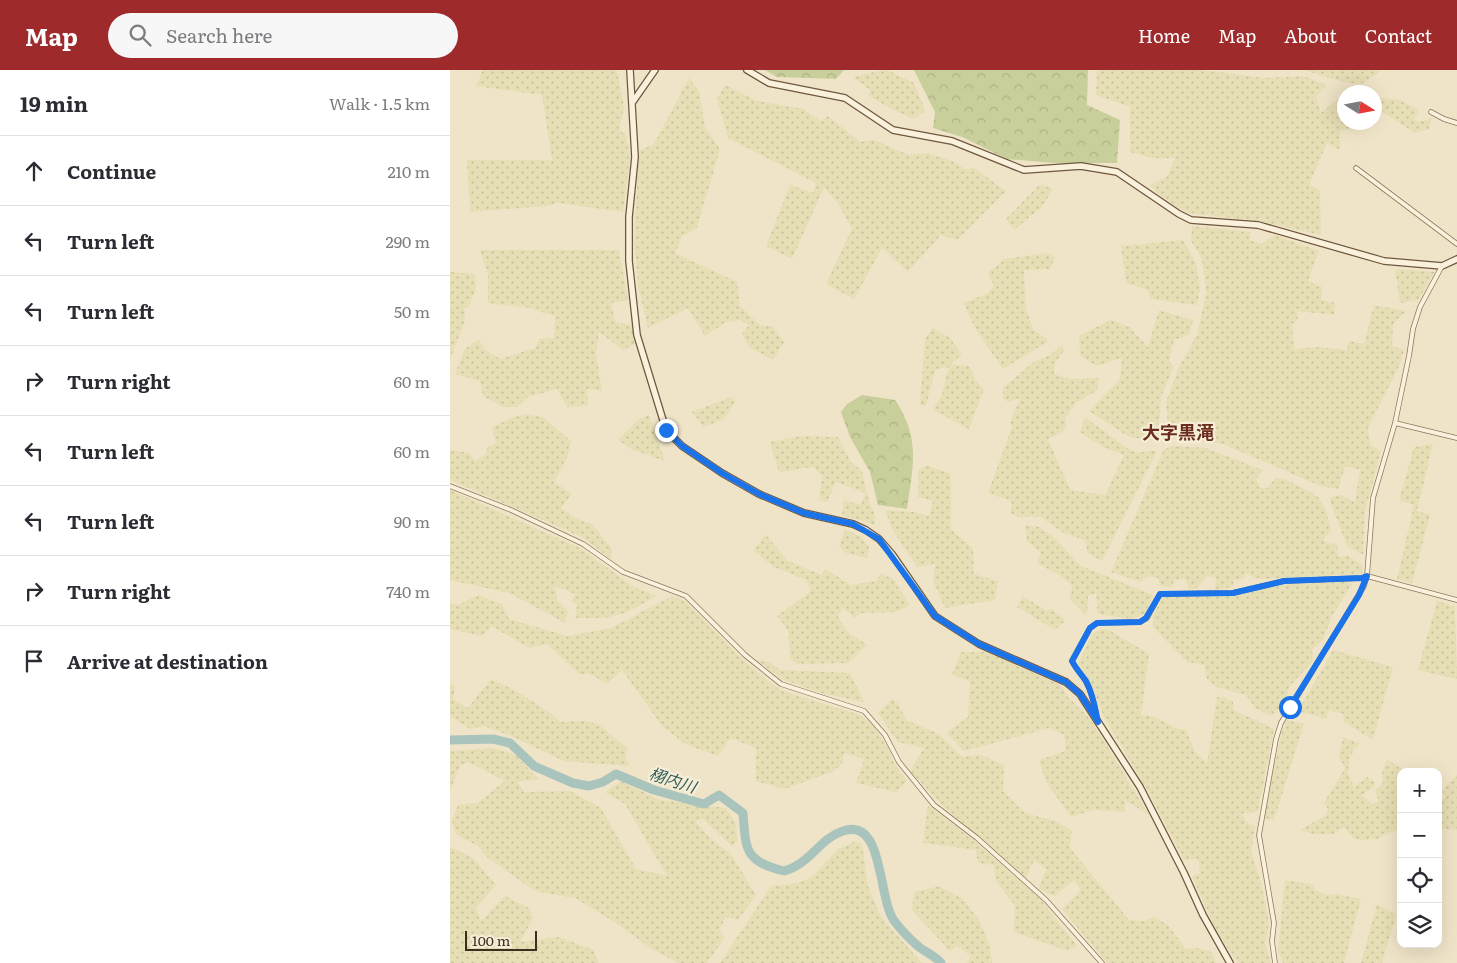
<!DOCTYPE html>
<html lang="en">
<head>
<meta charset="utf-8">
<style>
	body { margin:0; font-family:Literata,"Noto Sans JP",serif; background:#f7f7f7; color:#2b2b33 }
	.controls { position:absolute; right:15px; bottom:15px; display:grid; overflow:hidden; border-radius:10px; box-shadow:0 5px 20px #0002 }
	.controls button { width:45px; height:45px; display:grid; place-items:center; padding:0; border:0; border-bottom:1px solid #e1e1e2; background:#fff; color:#2b2b33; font:25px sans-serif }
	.compass { position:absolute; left:887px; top:15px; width:45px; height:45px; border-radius:50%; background:#fff; box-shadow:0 5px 20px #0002; rotate:101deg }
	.scale { position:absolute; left:15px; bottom:12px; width:72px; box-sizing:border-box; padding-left:5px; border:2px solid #3d2e20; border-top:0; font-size:14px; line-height:18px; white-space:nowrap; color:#3d2e20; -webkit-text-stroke:4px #f7eed8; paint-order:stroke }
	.stop { position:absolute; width:15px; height:15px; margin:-11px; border:4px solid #1a73e8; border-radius:50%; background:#fff }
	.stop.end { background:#1a73e8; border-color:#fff; box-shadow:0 1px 5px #0008 }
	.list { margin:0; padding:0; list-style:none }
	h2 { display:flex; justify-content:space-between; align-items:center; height:65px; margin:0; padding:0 20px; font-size:21px }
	h2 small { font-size:16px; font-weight:400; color:#7c7c81 }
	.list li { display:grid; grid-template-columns:32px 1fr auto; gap:15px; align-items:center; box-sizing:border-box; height:70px; padding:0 20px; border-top:1px solid #e1e1e2 }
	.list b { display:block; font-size:19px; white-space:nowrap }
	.list em { font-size:16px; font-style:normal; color:#7c7c81 }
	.icon { flex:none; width:28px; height:28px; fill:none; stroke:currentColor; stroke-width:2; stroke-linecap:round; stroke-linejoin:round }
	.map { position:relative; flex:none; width:1007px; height:893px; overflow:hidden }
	header { display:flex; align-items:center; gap:30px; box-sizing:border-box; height:70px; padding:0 25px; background:#9e2a2b; color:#fff }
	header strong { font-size:24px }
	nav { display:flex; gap:28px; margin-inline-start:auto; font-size:18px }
	.search { width:350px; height:45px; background:#f7f7f7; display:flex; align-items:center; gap:12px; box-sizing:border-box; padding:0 18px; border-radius:28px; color:#7c7c81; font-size:19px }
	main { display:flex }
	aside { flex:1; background:#fff }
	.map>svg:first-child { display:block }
	.farmland { fill:url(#farmland-dots) }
	.forest { fill:url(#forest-crowns) }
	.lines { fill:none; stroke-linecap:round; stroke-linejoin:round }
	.river { stroke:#a9c4bc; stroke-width:9 }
	.street-casing { stroke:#8d765c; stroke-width:5.5 }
	.secondary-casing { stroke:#6f573f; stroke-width:8 }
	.street { stroke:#faf1dc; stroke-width:4 }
	.secondary { stroke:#faf1dc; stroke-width:5.5 }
	.route { stroke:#1a73e8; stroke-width:6 }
	.labels { text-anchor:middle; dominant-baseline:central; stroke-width:4.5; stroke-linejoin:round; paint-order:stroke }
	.water-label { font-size:16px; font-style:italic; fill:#2f5d5a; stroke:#f7eed8 }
	.quarter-label { font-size:18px; font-weight:bold; fill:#6b2e1e; stroke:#f7eed8 }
</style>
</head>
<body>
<header>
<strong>Map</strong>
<div class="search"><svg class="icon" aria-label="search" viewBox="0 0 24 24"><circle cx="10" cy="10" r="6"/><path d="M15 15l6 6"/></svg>Search here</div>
<nav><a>Home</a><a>Map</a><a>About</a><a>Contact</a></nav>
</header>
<main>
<aside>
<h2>19 min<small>Walk · 1.5 km</small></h2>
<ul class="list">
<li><svg class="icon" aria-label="ahead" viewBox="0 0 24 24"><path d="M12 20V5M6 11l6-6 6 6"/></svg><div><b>Continue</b></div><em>210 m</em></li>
<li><svg class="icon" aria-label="left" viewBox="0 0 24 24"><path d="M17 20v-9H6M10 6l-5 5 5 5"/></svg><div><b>Turn left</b></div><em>290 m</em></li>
<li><svg class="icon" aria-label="left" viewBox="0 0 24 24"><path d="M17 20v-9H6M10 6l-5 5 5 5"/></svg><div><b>Turn left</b></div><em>50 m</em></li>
<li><svg class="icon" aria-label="right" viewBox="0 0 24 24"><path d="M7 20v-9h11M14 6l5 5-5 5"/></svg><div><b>Turn right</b></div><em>60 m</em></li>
<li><svg class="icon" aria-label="left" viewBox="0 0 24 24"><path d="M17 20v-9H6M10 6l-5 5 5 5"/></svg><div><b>Turn left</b></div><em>60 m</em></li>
<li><svg class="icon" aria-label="left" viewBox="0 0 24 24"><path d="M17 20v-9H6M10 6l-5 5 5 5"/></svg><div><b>Turn left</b></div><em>90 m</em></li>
<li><svg class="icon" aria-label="right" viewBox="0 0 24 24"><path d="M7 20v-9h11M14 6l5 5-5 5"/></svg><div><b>Turn right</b></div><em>740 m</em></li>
<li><svg class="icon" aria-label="arrive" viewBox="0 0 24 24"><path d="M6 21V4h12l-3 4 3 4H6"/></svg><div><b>Arrive at destination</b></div></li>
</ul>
</aside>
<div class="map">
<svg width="1007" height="893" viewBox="0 0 1007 893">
	<defs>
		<pattern id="farmland-dots" width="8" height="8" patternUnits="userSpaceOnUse" patternTransform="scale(1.25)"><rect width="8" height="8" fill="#e6deb5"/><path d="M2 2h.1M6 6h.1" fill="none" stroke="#c6bf9b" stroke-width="1.8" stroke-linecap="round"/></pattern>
		<pattern id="forest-crowns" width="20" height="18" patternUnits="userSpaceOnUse" patternTransform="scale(1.25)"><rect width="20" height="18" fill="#c9cf9b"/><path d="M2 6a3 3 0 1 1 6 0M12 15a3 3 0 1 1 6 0" fill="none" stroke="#aeb285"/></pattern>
	</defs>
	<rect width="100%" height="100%" fill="#f0e4c8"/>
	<path class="farmland" d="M33,0H167L174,37L169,60L176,65L180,87L173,142L108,133L96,136L20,142L17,90H102L92,25L26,16Z
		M433,0H437L464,13L475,40L464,49L444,40L419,26L420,20L403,7Z
		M647,0H753L814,8L853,6L877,15L866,27L871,43L889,28L894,30V52L906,53L901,58L890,61V80L877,73L859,115L870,120L871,165L809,151L737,143L707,123L700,115L717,107L725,88H702L680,82V37L646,25Z
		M854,0H929V3L911,14L893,12Z
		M239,8L249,21L255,57L270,79L247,158L232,167L225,183L287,212L290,236L311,256H323L334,272L323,290L300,278L292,264L299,255L290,250L276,252L255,266L238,238L198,258L188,216L184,169L189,81L204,74Z
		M275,15L307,31L353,39L371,51L378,46L410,72L424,70L459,85L477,83L502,91L517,100L523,97L556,121L507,170L491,165L458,202L432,178L404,229L376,214L402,159L387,132L374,117L342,189L316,176L340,115L363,123L366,113L278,68L267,29Z
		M924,27L949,30L969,40L964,49L969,52L982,48L979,59L965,63L925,37Z
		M590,114L603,119L592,137L564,160L556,149Z
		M742,156L801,162L799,170L812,174L824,165L869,181L858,211L872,217L871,230L885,233L884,245L847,241L848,249L842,254L844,279L868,277L897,280L899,271L914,274L924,235L956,241L943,254L942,276L954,280L950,294L918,358L920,374L931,382L915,441L913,485L897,476L879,428L890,425L905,432L910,400L895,396L888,419L870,416L773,374L719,367L716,332L729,297L747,265L756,223L752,189L741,171Z
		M733,170L746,193L750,220L747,235L700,229L698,220L676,213L671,176Z
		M30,180H169L178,230L161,233L165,252L182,255L185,274L173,280L149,262L146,284L152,321L137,319L138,336L117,337L107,319L78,327L67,337H53L33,326L30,311L5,304L15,279L29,269L34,279L50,289L86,278L89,269L104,268L105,246L79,238L38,233V205Z
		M597,183L605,187L600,199L574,200L576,239L583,259L599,271L553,299L526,260L513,233L537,224L544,216L538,202L555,189Z
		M945,199L985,202L968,230L950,233Z
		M0,202L25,204L26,219L19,236L14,239L15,251L0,289Z
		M709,240L743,250L739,265L724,270L719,291L724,296L711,327L708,371L679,367L639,341L670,309L672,288L646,296L630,285L629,266L660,250L679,257L698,277Z
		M483,258L500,268L512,285L500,294L519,296L526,311L534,319L519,359L483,340L493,322L496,305L500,298L495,297L485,300L476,336L470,335L475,269Z
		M612,275L614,280L605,294L604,304L620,309L649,308L647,320L626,333L615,349L616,358L611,363L598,369L620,420L655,425L674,385L653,377L630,362L635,347L675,377L688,383L703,380L707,381L652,491L637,483L636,471L612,462L591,447H568L561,443V431L538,423L562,357L560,352L570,328L559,332L553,329V318L585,291L600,285Z
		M281,327L286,331L274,349L254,357L242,342Z
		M76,344L93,347L121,371L117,388L104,412L122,424L111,438L125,448L142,454L162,479L161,489L132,467L0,410V380L19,383L25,390L35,385L37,378L46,373L42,358L60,348Z
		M199,345L215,391L181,379L168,370L189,349Z
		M351,366L388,367L401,392L412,401L419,432L425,445V455L392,445L394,430L411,435L415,423L386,412L377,432L369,430L372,406L363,397L329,402L320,372Z
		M983,374L967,441L980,445L962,513L947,509L964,435L949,430L964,377Z
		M724,376L756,378L813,400L806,409L811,418H818L825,408L837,410L861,422L869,428L876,441L881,461L873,469L877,473L887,474L888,487L898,486L912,495V504L810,509L796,504L793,509L783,510V517L765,520L766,508L757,506L746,519H739L735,509L724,510L722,517L710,516L708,508L698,506L691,512L661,502L714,379Z
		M476,395L501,404V459L523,479L524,504L548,511L545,530L495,538L483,511L485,494L467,497L442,459L435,440L465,442L479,446L483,431L468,427V401Z
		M0,420L130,478L184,517L207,526L175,543L155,548H125L127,535L122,531L125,524L105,516L107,530L118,541L115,553L59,523L0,510Z
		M575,455L589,457L606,469L629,495L703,525L695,544L682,549L648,544L646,524L638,525L637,546L620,529L622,516L611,506L587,493L591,483L577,471Z
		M395,459L411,467L419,477L417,488L396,483L389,477Z
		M315,464L338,491L372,505L375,499L401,515L427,511L430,503L443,509L460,535L446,542L411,543L405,548L392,538L388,548L399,563L417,575L398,593L347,594L340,589L338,560L327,546L361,521L356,510L324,497L304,481Z
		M895,512L902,514L882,546L873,570L862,579L863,591L839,617L835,633L820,646L805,638L796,625L766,617L757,609L754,595L737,592L703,557V546L712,527L787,526L832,514Z
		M28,525L52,534L59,549L117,566L161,558L222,526L235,531L294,591L330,620L410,645L423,655L436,675L445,695L457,711L446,722L406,713L414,689L394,683L392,694L382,702L334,719L306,711V678L280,668L268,686L235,674L212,656L172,600L157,614L141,604H129L97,574L80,578L41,556L32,566L0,559V533L8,535Z
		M572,526L596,540L602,539L611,546L615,551L605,560L567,537Z
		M987,531L1005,536L1007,609L968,600Z
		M650,559L659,560L699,584L691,645L703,646L728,659H736L745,682L757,693L767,627H774L783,632L784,640L824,659L808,741L792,744L796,752L805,756L801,781L811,812L819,853L815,873L821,893H789L784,887L766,860L742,806L750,803L748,789L734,790L699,723L654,647L638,608L628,594L642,564Z
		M883,580L943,597L923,670L894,652L893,644L879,640L876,649L848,641Z
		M511,582H537L611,615L617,626L641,650L699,745L675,730V742L643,740L621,747L596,712L589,690L616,681L614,665L599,658L514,681L496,663L518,647L520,611L502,605Z
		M307,590L319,592L330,600L400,603L414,632L371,623L332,609Z
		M41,609L66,621L101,643L110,652L133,651L148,654L178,679L175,687L180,696L114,691L61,666L34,656L20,659L0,646V614L5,616L3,629L18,638Z
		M442,629L448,633L456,650L489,664L512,687L531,685L554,695L553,721L575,743L606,751L622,761L620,778L679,850L693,851L704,847L718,855L736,879L747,878L761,881L766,893H657L612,839L631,820L624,810L605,826L589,819L596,799L584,790L576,808L492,735L460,701L474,678L448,672L428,643Z
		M837,650L854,654L824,750L814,748L831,665Z
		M893,667L910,674L904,679L899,690L898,703L904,717L917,707L924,712L925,716L912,725L922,734L929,731L925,721L933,713L932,703L937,689L956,702H951V761H943L927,769L910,770L903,768L894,757L884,764H864L850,760L876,745L878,739L874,733L895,698L889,687Z
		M44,678L66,685L88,709L68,712L74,722L120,721L151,738L186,799L217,806L175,734L155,722L171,711L210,730L276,738L286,753L287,771L282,776L253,749L245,751L260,768L281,784L306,825L288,850L276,847L269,860L275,867L257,893H228L202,879L166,853L125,828L85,821L38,788L28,776L6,764L2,751L8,735L27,733L55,711L18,692L10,696L0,721V681Z
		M1007,705V760L988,759V728L990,731L996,727L992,721Z
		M478,735L526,772L591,830L627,876L617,881L564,862L565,836L546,811L543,795L528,793L526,780L473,773Z
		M406,771L412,774L418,816L431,847L472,893H270L321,816L349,813L362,807L388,779Z
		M0,777L23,788L46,815L26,838L31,851L55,826L79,838L83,848L70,872L109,867L143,880L149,893H0Z
		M835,810L864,815L865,821L879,825L886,824L911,829L894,893H833L828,881Z
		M489,816L513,829L529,850L540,876L542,893H517L521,886L507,876L500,881L462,840L464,822Z
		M927,834L946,845L932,893H911Z"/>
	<path class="forest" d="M315,0H394L386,9L327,7Z
		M464,0H638L637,35L670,50L667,93H603L557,89L512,67L483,58L485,42Z
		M412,325L445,330C471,369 463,395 457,439L428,435L420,402L400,367L391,342L397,334Z"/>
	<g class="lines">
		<path class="river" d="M0,670L43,669L60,673L84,696L123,713L139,716L153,712L166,704L204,720L254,734L269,725L293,743C296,780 294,791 334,801C360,794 370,768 393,761C435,747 427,829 445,852C452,861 461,870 469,877C477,883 485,886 491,893"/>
		<g class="street-casing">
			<path id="street" d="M981,42L994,49L1007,53
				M906,98L1007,174
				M945,353L1007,368
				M0,416L61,440L133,474L173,502L236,526L295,585L331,614L414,641L435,665L449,692L484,735L527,768L596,830L652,893
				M647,648C645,635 642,623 636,612C632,604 626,599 622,591L640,558L647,553L690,552L697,548L710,524L783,523L834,511L912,508L917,506L1007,530
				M825,893L822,871L824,853L809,765L826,669L831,653L914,516L917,506L923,428L945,353L959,286L963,259L970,237L992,196"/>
		</g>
		<g class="secondary-casing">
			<path id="secondary" d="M180,0L185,87L179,147V191L187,265L216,360L232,376L272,403L309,424L354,443L403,454L416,460L429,469L442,484L485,546L529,574L616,612L630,624L690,717L734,803L753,845L780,893
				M297,0L319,13L395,28L443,60L502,71L574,100L631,96L667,102L729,144L741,150L808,155L934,191L992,196L1007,189
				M182,33L205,0"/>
		</g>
		<use href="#street" class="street"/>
		<use href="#secondary" class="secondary"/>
	</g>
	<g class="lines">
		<path class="route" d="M216,360L232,376L272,403L309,424L354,443L403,454L429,469L485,546L529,574L616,612L630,624L648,652C645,638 643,624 636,611C631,604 626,599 622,591L640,558L647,553L690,552L696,548L710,524L783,523L834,511L912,508L917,506L909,525L840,637"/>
	</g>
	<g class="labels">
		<g class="water-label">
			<text transform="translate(223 709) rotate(18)">栩内川</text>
		</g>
		<g class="quarter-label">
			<text x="728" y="361">大字黒滝</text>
		</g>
	</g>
</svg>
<div class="controls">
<button>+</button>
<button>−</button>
<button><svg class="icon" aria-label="locate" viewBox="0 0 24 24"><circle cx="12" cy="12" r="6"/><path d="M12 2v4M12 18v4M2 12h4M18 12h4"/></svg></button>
<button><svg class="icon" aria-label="layers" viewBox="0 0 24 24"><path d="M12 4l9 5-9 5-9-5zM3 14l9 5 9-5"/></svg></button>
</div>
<svg class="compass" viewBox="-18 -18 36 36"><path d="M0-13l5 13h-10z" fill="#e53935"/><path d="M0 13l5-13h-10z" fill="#7c7c81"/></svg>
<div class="scale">100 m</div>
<div class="stop" style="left:840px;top:637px"></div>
<div class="stop end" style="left:216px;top:360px"></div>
</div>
</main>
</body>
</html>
